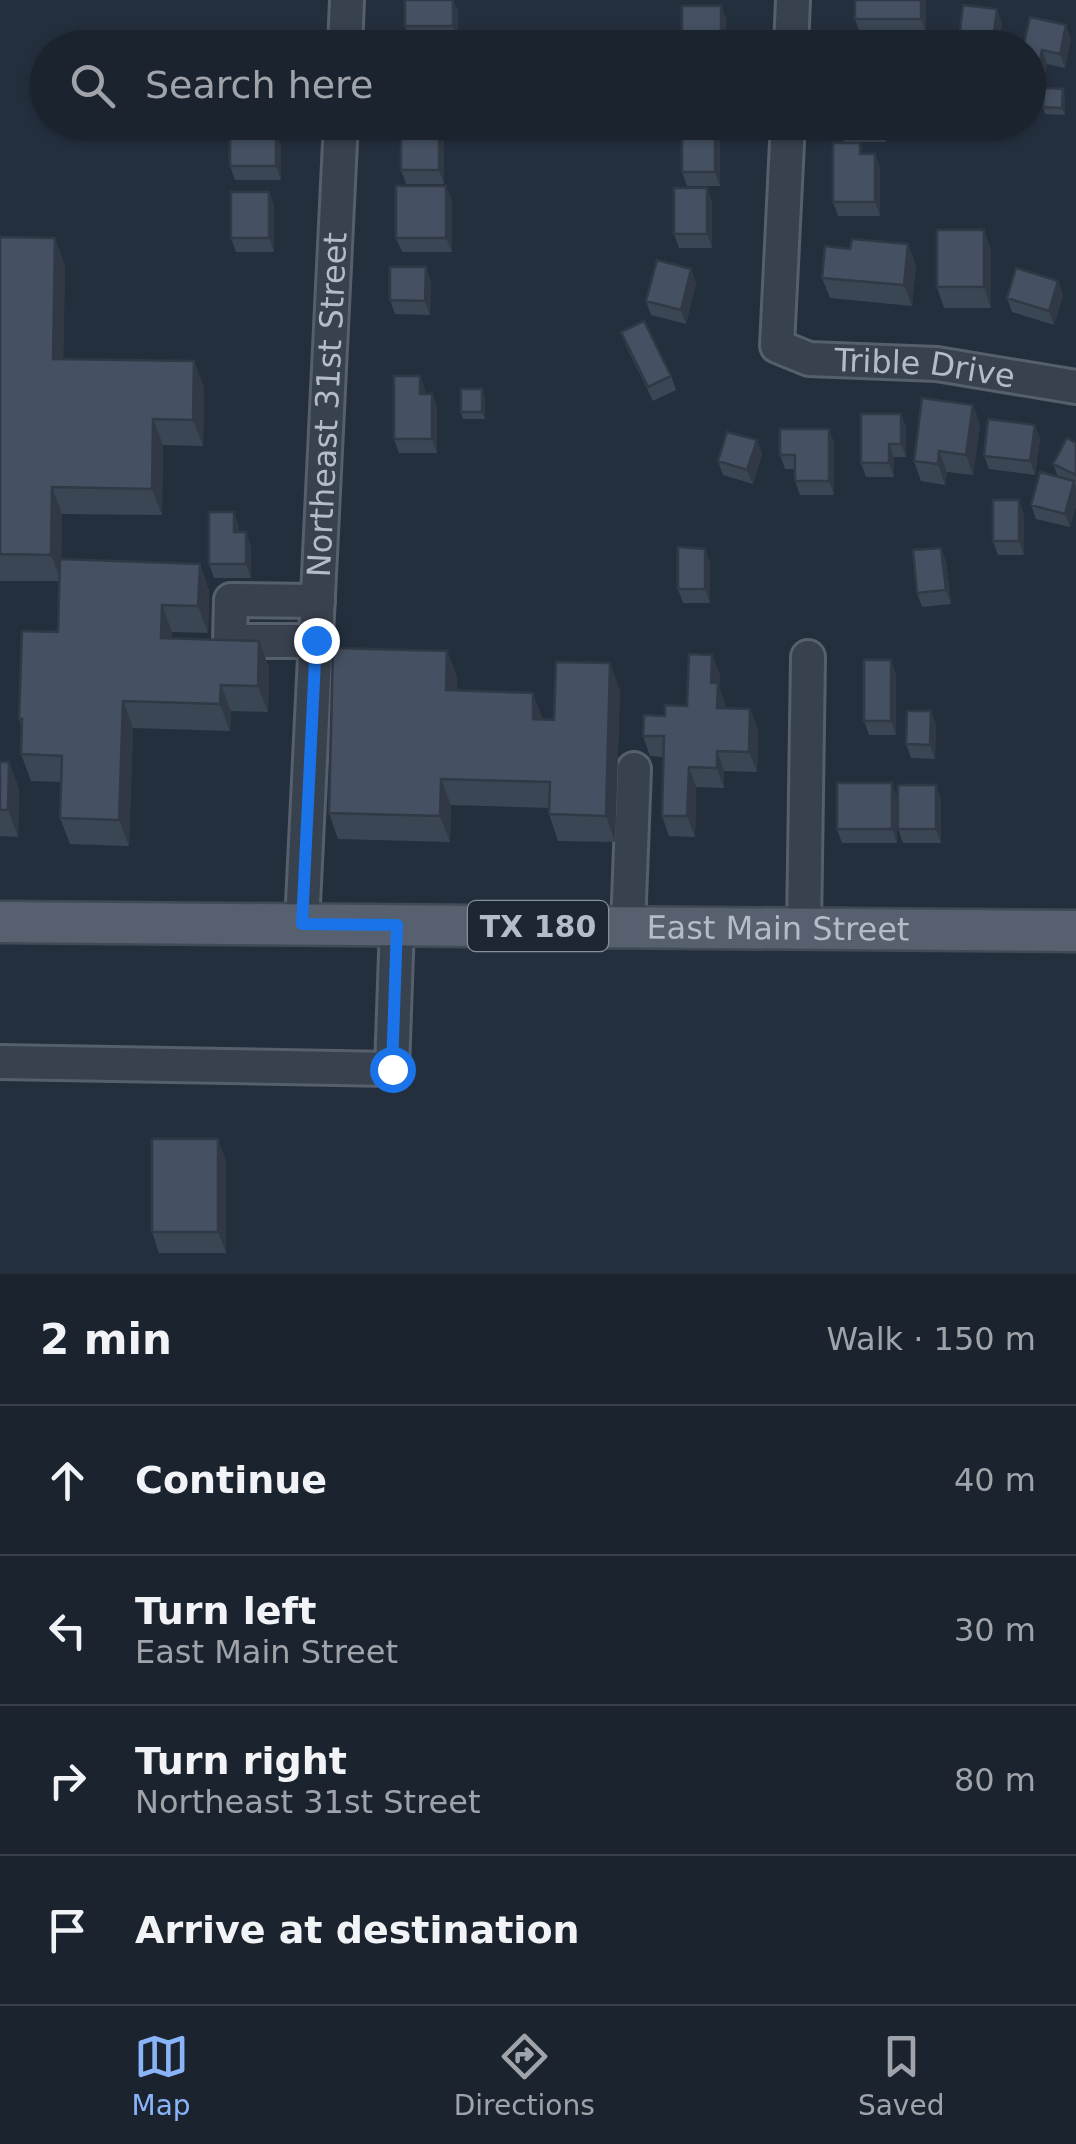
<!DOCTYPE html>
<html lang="en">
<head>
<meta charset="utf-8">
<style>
	body { margin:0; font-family:"DejaVu Sans",sans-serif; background:#242b36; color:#f1f3f6 }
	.stop { position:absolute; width:30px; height:30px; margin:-22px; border:8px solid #1a73e8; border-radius:50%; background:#fff }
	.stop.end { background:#1a73e8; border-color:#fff; box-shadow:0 2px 10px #0008 }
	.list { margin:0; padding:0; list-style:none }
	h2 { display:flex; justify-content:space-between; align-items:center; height:130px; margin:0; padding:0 40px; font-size:42px }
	h2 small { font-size:32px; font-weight:400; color:#a0a4aa }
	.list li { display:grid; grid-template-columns:65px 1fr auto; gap:30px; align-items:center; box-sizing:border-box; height:150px; padding:0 40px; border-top:2px solid #39404a }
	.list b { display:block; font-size:38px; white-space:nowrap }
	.list p { margin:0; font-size:32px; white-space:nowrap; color:#a0a4aa }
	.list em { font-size:32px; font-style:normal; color:#a0a4aa }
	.icon { flex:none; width:55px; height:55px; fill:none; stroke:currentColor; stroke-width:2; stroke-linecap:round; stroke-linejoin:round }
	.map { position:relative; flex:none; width:1076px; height:1274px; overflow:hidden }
	.search { position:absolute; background:#1b232e; box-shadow:0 2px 8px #0004; left:30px; right:30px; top:30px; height:110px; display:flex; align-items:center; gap:25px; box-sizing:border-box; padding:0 35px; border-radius:55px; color:#a0a4aa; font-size:38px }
	.sheet { height:730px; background:#1b232e }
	nav { display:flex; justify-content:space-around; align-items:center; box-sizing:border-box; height:140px; border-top:2px solid #39404a; background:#1b232e; font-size:28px; color:#a0a4aa }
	nav a { display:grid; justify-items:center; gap:5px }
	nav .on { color:#8ab4f8 }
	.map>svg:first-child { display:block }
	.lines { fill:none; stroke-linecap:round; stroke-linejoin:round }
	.minor-casing { stroke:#565f6c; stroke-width:38 }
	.major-casing { stroke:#414a57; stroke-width:45 }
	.minor { stroke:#38414e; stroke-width:32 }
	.major { stroke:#56606e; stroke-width:40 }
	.wall { fill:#3b4654 }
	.shaded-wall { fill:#303945 }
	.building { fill:#455162; stroke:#303945; stroke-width:2.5 }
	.route { stroke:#1a73e8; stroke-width:12 }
	.labels { text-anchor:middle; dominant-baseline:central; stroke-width:8; stroke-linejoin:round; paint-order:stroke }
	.shield { fill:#1d2633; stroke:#878f9c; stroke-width:2.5 }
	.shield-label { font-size:30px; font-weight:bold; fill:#b4bcc9 }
	.street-label { font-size:32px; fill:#b4bcc9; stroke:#1d2633 }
</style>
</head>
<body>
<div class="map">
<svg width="1076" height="1274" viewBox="0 0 1076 1274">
	<rect width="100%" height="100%" fill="#242f3e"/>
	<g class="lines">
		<g class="minor-casing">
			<g id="minor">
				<path d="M345,48L347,0"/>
				<path d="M791,48L793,0"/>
				<path id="s1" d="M788,122L777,346L809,359L937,364L1076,387"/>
				<path d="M316,641H230L231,600L318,601"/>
				<path id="s2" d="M302,924L341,122"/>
				<path d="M628,927L634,769"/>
				<path d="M804,928L808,657"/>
				<path d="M0,1062L392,1069L397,925"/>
			</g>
		</g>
		<g class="major-casing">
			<g id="major">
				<path id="s3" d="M0,922L1076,931"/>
			</g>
		</g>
		<use href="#minor" class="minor"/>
		<use href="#major" class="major"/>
	</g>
	<path class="wall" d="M926,4V33H860L855,19Z
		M721,6L726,20V48H685L682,39Z
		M458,10V40H410L405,26Z
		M1071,39L1065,68L1047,64L1039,101L1028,99V48Z
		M1065,96V115L1045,114L1043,107Z
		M886,122V142H844L839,128Z
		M715,128L720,142V186H687L682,172Z
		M444,136V184H406L401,170Z
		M281,146V180H235L230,166Z
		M864,154H875L880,168V216H838L833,202Z
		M707,188L712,202V248H679L674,234Z
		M269,192L274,206V252H236L231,238Z
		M452,200V252H402L396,238Z
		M984,230L991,250V308H944L937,287Z
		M0,237L65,264L63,359L194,361L204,388L203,446L163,445L162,515L62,514L61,559L200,564L209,591L208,633L172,632V638L269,667L268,712L231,711L230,731L133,728L129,846L70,844L60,818L62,782L31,781L21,754L22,728L19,719L58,632L59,581H0Z
		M850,249L916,265L912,306L830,298L822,278Z
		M691,269L696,283L686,324L651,315L646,301Z
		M431,281L430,315L395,314L390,300Z
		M1058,281L1063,295L1054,325L1012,312L1007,298Z
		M621,332L671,376L676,390L653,401L626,346Z
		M420,376L425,389V394H432L437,408V453H399L394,439Z
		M485,396V419H463L461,412Z
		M973,405L980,425L973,475L947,472L945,485L921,481L914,461Z
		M901,414L906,427V457H894V477H866L861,463Z
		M1035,425L1040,439L1035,475L989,469L984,456Z
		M829,429L834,443V495H800L795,481V469H785L780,455Z
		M757,440L762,454L753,484L723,475L718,461Z
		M1076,443V506L1070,527L1036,519L1031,505L1058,477L1053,464Z
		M1024,514V555H998L993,541Z
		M239,526V532L251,546V578H214L209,564Z
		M946,561L951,604L922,607L917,593Z
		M710,563V603H683L678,589Z
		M447,651L457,677V690L543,720H554L620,690L615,842L558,841L549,814V808L451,805L450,842L338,839L329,813Z
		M712,655L720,675L719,687L725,703V708L750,709L758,730L757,772L724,771V788L696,787L695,837L669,836L662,816L663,757L650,756L643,736L665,716L687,706Z
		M896,674V735H869L864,721Z
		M931,711L936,725L935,759L911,758L906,744Z
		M0,762L19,788L18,837L0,836Z
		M892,783L897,843H842L837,829Z
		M941,799V843H903L898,829Z
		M226,1160V1253H159L152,1232Z"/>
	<path class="shaded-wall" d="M453,0L458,10V40L453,26Z
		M921,0H925L926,4V33L921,19Z
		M721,6L726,20V48H724L721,39Z
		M997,9L1002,23L999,48H992Z
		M1066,25L1071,39L1065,68L1060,54Z
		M1042,50L1047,64L1039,101L1034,87Z
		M1063,89L1065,96V115L1062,108Z
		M439,122L444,136V184L439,170Z
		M881,122H886V142L881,128Z
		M715,128L720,142V186L715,172Z
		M276,132L281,146V180L276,166Z
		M875,154L880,168V216L875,202Z
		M446,186L452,200V252L446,238Z
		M707,188L712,202V248L707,234Z
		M269,192L274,206V252L269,238Z
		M984,230L991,250V308L984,287Z
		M55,238L65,264L63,386L53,359Z
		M908,244L916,265L912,306L904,285Z
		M426,267L431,281L430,315L425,301Z
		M691,269L696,283L686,324L681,310Z
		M1058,281L1063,295L1054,325L1049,311Z
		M194,361L204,388L203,446L193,420Z
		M420,376L425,389V408L420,394Z
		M482,389L485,396V419L482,412Z
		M432,394L437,408V453L432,439Z
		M973,405L980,425L973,475L966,455Z
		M901,414L906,427V457L901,444Z
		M153,419L163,445L162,515L152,489Z
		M1035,425L1040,439L1035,475L1030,461Z
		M829,429L834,443V495L829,481Z
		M757,440L762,454L753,484L747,470Z
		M889,444L894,457V477L889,463Z
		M939,451L947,472L945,485L938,464Z
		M1074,481L1076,487V506L1070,527L1065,514Z
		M52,487L62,514L61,581L51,555Z
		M1019,500L1024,514V555L1019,541Z
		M234,512L239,526V546L234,532Z
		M246,532L251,546V578L246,564Z
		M941,548L946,561L951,604L946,590Z
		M705,549L710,563V603L705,589Z
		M200,564L209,591L208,633L198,606Z
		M162,605L172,632L170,664L161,638Z
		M259,641L269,667L268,712L258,686Z
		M447,651L457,677L456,716L446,690Z
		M712,655L720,675L719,687L725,703L724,728L717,708L711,683Z
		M891,660L896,674V735L891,721Z
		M610,663L620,690L615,842L606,816Z
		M221,685L231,711L230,731L220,704Z
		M533,693L543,719H533Z
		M123,701L133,728L129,846L119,820Z
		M750,709L758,730L757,772L749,752Z
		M931,711L936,725L935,759L930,745Z
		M717,751L724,771V788L717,768Z
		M9,762L19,788L18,837L8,810Z
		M689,767L696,787L695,837L687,816Z
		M441,779L451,805L450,842L440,816Z
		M892,783L897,797V843L892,829Z
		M936,785L941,799V843L936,829Z
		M218,1139L226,1160V1253L218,1232Z"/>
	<path class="building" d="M405,0H453V26H405Z
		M855,0H921V19H855Z
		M963,5L997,9L992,48H958Z
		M682,6H721V39H682Z
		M1030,17L1066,25L1060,54L1042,50L1034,87L1028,86V48H1023Z
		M1044,88L1063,89L1062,108L1043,107Z
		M401,122H439V170H401Z
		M839,122H881V128H839Z
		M682,128H715V172H682Z
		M230,132H276V166H230Z
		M833,143H860V154H875V202H833Z
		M396,186H446V238H396Z
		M674,188H707V234H674Z
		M231,192H269V238H231Z
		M937,230H984V287H937Z
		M0,237L55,238L53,359L194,361L193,420L153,419L152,489L52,487L51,555L0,554Z
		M852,239L908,244L904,285L822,278L825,246L850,249Z
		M657,260L691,269L681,310L646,301Z
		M390,267H426L425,301L390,300Z
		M1016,268L1058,281L1049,311L1007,298Z
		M644,321L671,376L648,387L621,332Z
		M394,376H420V394H432V439H394Z
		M461,389H482V412H461Z
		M922,398L973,405L966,455L939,451L938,464L914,461Z
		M861,414H901V444H889V463H861Z
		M988,419L1035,425L1030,461L984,456Z
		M780,429H829V481H795V455H780Z
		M727,432L757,440L747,470L718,461Z
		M1067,438L1076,443V475L1053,464Z
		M1040,472L1074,481L1065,514L1031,505Z
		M993,500H1019V541H993Z
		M209,512H234V532H246V564H209Z
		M678,547L705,549V589H678Z
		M941,548L946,590L917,593L913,550Z
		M60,559L200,564L198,606L162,605L161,638L259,641L258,686L221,685L220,704L123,701L119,820L60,818L62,756L21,754L22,719H19L22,631L58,632Z
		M333,648L447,651L446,690L533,693V719L554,720L556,662L610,663L606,816L549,814L550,782L441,779L440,816L329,813Z
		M689,654L712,655L711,683H718L717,708L750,709L749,752L717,751V768L689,767L687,816H662L664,736H643L644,715L665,716V705L687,706Z
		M864,660H891V721H864Z
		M907,711H931L930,745L906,744Z
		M0,762H9L8,810H0Z
		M837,783H892V829H837Z
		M898,785H936V829H898Z
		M152,1139H218V1232H152Z"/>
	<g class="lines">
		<path class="route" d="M316,640L302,924L397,925L392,1069"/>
	</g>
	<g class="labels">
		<rect class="shield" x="468" y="901" width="140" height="50" rx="8"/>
		<g class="shield-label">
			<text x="538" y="926">TX 180</text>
		</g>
		<g class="street-label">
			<text stroke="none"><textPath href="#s1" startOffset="375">Trible Drive</textPath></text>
			<text stroke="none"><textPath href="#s2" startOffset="520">Northeast 31st Street</textPath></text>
			<text stroke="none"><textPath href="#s3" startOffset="778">East Main Street</textPath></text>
		</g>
	</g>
</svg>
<div class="stop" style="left:392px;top:1069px"></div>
<div class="stop end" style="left:316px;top:640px"></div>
<div class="search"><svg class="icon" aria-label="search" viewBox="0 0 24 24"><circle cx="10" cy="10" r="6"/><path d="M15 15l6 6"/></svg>Search here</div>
</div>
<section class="sheet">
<h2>2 min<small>Walk · 150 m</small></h2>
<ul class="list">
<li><svg class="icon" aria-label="ahead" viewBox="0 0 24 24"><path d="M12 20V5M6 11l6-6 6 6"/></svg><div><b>Continue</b></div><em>40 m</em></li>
<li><svg class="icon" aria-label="left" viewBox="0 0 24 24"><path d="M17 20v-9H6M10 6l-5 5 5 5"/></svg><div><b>Turn left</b><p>East Main Street</p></div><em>30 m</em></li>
<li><svg class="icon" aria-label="right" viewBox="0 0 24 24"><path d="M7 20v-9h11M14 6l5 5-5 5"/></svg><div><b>Turn right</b><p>Northeast 31st Street</p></div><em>80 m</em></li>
<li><svg class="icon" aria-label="arrive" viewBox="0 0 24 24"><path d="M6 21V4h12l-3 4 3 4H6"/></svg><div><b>Arrive at destination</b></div></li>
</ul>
</section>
<nav>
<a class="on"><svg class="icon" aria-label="map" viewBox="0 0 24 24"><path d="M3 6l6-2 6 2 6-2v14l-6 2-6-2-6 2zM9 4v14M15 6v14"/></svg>Map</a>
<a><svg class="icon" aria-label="directions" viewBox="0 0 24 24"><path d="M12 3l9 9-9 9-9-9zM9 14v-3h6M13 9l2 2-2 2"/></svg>Directions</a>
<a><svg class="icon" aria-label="saved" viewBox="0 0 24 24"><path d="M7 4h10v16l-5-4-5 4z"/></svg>Saved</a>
</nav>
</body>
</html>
